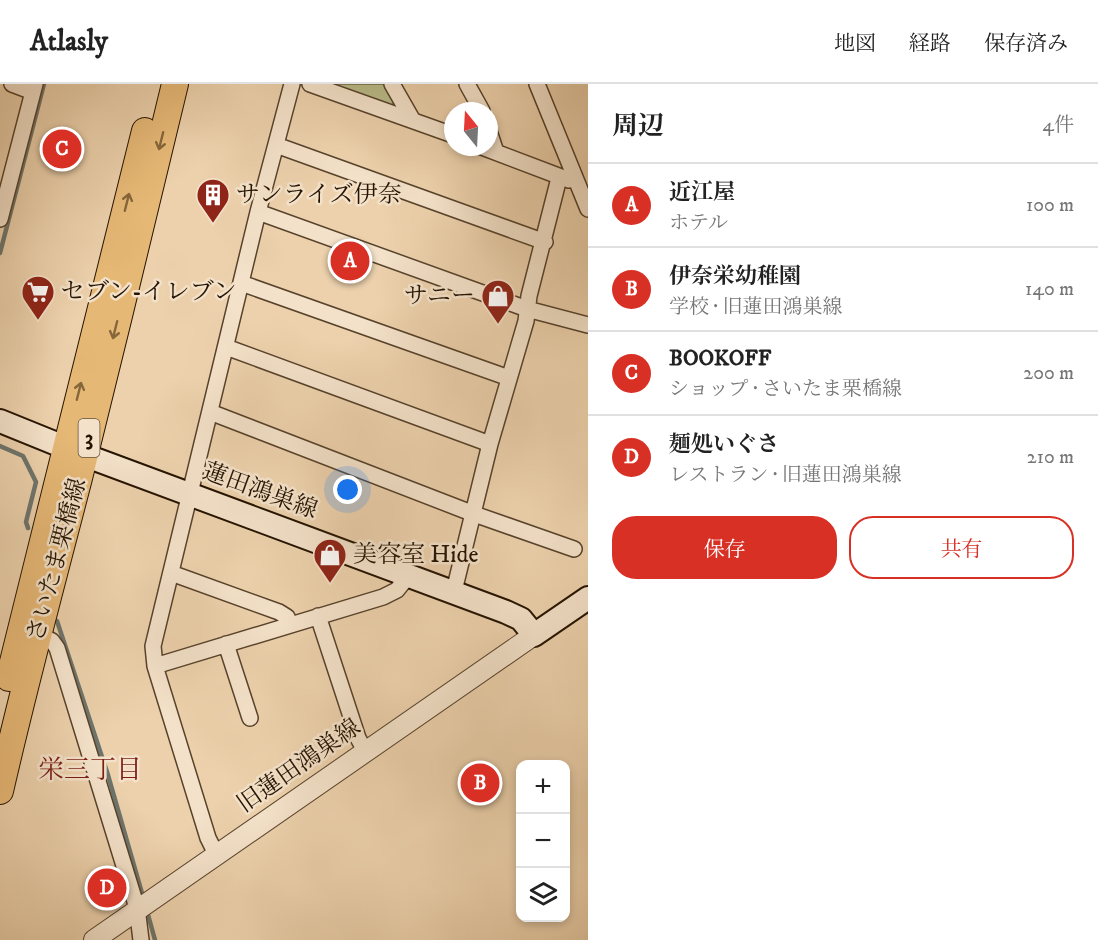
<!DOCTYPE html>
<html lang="ja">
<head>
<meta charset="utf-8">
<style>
	body { margin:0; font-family:"IM FELL DW Pica","Noto Serif JP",serif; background:#f2f2f2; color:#222 }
	.controls { position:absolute; right:18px; bottom:18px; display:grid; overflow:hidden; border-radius:12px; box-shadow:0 3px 9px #0003 }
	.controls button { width:54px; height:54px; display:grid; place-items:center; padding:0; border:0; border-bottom:2px solid #e0e0e0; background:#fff; color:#222; font:30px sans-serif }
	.compass { position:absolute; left:444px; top:18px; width:54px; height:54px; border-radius:50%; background:#fff; box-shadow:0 3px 9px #0003; rotate:342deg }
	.you { position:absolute; left:348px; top:406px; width:21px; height:21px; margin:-15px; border:4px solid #fff; border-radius:50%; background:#1a73e8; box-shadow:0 0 0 9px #1a73e833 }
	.badge { display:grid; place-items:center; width:39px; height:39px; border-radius:50%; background:#d93025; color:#fff; font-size:20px; font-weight:700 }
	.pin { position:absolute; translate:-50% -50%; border:3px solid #fff; box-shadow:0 2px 6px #0006 }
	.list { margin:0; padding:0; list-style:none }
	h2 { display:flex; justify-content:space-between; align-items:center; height:78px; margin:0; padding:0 24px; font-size:26px }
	h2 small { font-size:20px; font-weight:400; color:#767676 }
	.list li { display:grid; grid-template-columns:39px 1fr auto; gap:18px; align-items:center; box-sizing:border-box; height:84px; padding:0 24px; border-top:2px solid #e0e0e0 }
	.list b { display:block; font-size:22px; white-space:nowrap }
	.list p { margin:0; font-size:20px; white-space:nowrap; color:#767676 }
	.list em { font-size:20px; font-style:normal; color:#767676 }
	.actions { display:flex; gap:12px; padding:18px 24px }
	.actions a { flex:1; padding:14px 0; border:2px solid #d93025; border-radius:24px; text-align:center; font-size:21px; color:#d93025 }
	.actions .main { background:#d93025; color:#fff }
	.icon { flex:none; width:33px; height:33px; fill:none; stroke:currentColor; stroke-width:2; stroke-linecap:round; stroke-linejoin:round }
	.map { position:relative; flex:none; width:588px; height:856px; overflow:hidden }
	header { display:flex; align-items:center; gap:36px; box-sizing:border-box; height:84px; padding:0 30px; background:#fff; border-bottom:2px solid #e0e0e0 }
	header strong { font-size:28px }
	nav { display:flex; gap:33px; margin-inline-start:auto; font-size:21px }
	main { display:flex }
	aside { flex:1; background:#fff }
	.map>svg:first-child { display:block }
	.green { fill:#b8bb89; stroke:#6e6744; stroke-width:1.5 }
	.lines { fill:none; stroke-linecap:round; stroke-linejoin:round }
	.stream { stroke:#6d746c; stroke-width:4.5 }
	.minor-casing { stroke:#57422b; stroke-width:18 }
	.tertiary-casing { stroke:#57422b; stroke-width:22 }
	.secondary-casing { stroke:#251300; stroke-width:26 }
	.primary-casing { stroke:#251300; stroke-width:28 }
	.minor { stroke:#f3e1c9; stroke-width:15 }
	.tertiary { stroke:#f3e1c9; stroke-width:20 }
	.secondary { stroke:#f3e1c9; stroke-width:22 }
	.primary { stroke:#e6b876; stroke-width:26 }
	.oneway { stroke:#86663b }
	.labels { text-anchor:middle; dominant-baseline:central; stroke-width:5; stroke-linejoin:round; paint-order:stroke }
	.shield { fill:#f3e1c9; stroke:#63513c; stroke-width:1.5 }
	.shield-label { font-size:22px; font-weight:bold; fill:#251300 }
	.poi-label { font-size:24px; fill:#251300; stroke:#f3e1c9; text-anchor:start }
	.street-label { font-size:24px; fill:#251300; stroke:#f3e1c9 }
	.neighbourhood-label { font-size:26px; fill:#7a1f14; stroke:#f3e1c9 }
</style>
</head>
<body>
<header>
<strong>Atlasly</strong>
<nav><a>地図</a><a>経路</a><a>保存済み</a></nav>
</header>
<main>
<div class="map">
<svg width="588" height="856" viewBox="0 0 588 856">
	<rect width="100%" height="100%" fill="#ecd1ac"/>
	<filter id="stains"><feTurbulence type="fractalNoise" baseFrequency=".00333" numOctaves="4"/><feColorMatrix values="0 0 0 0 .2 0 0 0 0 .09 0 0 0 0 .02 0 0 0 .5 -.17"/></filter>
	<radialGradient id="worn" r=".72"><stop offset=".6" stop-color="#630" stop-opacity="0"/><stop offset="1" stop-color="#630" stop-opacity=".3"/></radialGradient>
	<path class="green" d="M330,0H388L398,16L390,22Z"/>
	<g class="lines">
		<path class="stream" d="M0,169L44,0
			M0,362L23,372L36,398L26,438L28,444
			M57,537L108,691L144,816
			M147,827L155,856"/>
		<g class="minor-casing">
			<path id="minor" d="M12,0L33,8
				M310,0L453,51
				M392,0L412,35
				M467,0L482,27
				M537,0L588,125
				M489,47L496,68
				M276,61L545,158
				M482,63L569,96
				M258,128L527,225L588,241
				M0,135L35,0
				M241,199L509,294
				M226,263L490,360
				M210,328L474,430L574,465
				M171,489L279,528L287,533L290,541
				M454,507L490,360L526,237L529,212L559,94
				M318,532L358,654L365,667
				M39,550L52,557L57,564L137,824L141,856
				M226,560L250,634
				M155,582L383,513L397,506L409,491
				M216,770L208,754L155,582L153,562L258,128L292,0"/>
		</g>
		<g class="tertiary-casing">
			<path id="tertiary" d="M94,856L534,551"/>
		</g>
		<g class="secondary-casing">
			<path id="secondary" d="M0,337L84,371L506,528L521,535L534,551L588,514"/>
		</g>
		<g class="primary-casing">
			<path id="primary" d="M9,594L145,47
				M0,707C24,602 52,498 79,394C112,263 143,131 175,0"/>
		</g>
		<use href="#minor" class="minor"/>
		<use href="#tertiary" class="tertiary"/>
		<use href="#secondary" class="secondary"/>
		<use href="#primary" class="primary"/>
	</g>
	<defs><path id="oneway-shaft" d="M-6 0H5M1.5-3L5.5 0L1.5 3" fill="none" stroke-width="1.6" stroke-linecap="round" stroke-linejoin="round" transform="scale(1.5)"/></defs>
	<g class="oneway">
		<use href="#oneway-shaft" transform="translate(161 57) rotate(104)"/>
		<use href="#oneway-shaft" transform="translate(127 118) rotate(-76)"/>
		<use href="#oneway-shaft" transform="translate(115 246) rotate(104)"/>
		<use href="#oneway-shaft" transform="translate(79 307) rotate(-76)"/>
	</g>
	<defs>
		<g id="building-pin" transform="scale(1.725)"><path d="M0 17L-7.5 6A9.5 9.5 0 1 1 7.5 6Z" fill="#8f2418" stroke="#f3e1c9"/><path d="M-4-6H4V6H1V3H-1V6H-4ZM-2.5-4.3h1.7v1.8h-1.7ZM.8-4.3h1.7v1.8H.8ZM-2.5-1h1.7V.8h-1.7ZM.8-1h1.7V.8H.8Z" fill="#fff"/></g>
		<g id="supermarket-pin" transform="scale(1.725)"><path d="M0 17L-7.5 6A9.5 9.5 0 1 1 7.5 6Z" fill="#8f2418" stroke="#f3e1c9"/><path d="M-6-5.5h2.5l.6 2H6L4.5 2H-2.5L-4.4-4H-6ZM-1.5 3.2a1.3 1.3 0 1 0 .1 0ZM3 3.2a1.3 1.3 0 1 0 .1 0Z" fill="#fff"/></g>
		<g id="shop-pin" transform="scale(1.725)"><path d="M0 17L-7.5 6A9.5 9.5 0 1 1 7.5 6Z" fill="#8f2418" stroke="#f3e1c9"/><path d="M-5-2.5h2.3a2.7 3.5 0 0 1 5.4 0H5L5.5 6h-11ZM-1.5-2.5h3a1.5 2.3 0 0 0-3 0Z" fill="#fff"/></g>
	</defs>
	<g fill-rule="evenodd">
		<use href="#building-pin" x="213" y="111"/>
		<use href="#supermarket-pin" x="38" y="208"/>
		<use href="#shop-pin" x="498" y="212"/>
		<use href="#shop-pin" x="330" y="471"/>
	</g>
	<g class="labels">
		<rect class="shield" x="78.5" y="335" width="21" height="38" rx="4.5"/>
		<g class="shield-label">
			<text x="89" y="354">3</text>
		</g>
		<g class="poi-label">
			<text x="236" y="111">サンライズ伊奈</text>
			<text x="61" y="208">セブン-イレブン</text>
			<text x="475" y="212" text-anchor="end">サニー</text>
			<text x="353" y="471">美容室 Hide</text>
		</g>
		<g class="street-label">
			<text transform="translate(260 407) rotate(20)">蓮田鴻巣線</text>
			<text transform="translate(57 476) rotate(-75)">さいたま栗橋線</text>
			<text transform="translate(299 682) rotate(-35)">旧蓮田鴻巣線</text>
		</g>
		<g class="neighbourhood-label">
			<text x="90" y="686">栄三丁目</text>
		</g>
	</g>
	<rect width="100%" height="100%" filter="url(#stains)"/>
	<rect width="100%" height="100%" fill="url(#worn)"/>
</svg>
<div class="controls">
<button>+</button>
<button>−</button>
<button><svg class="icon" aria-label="layers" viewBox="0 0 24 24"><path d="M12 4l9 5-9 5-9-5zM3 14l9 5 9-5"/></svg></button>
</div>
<svg class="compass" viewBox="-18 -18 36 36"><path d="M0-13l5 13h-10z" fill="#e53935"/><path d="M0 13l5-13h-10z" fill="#767676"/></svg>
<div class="you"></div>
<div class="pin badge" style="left:350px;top:177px">A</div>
<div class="pin badge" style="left:480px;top:699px">B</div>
<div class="pin badge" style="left:62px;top:65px">C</div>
<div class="pin badge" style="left:107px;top:804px">D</div>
</div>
<aside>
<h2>周辺<small>4件</small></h2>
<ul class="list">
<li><span class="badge">A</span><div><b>近江屋</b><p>ホテル</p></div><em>100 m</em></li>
<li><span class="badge">B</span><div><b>伊奈栄幼稚園</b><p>学校 · 旧蓮田鴻巣線</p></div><em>140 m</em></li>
<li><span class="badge">C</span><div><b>BOOKOFF</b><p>ショップ · さいたま栗橋線</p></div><em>200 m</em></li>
<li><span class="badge">D</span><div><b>麺処いぐさ</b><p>レストラン · 旧蓮田鴻巣線</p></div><em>210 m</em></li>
</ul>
<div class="actions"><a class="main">保存</a><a>共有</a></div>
</aside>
</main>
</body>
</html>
